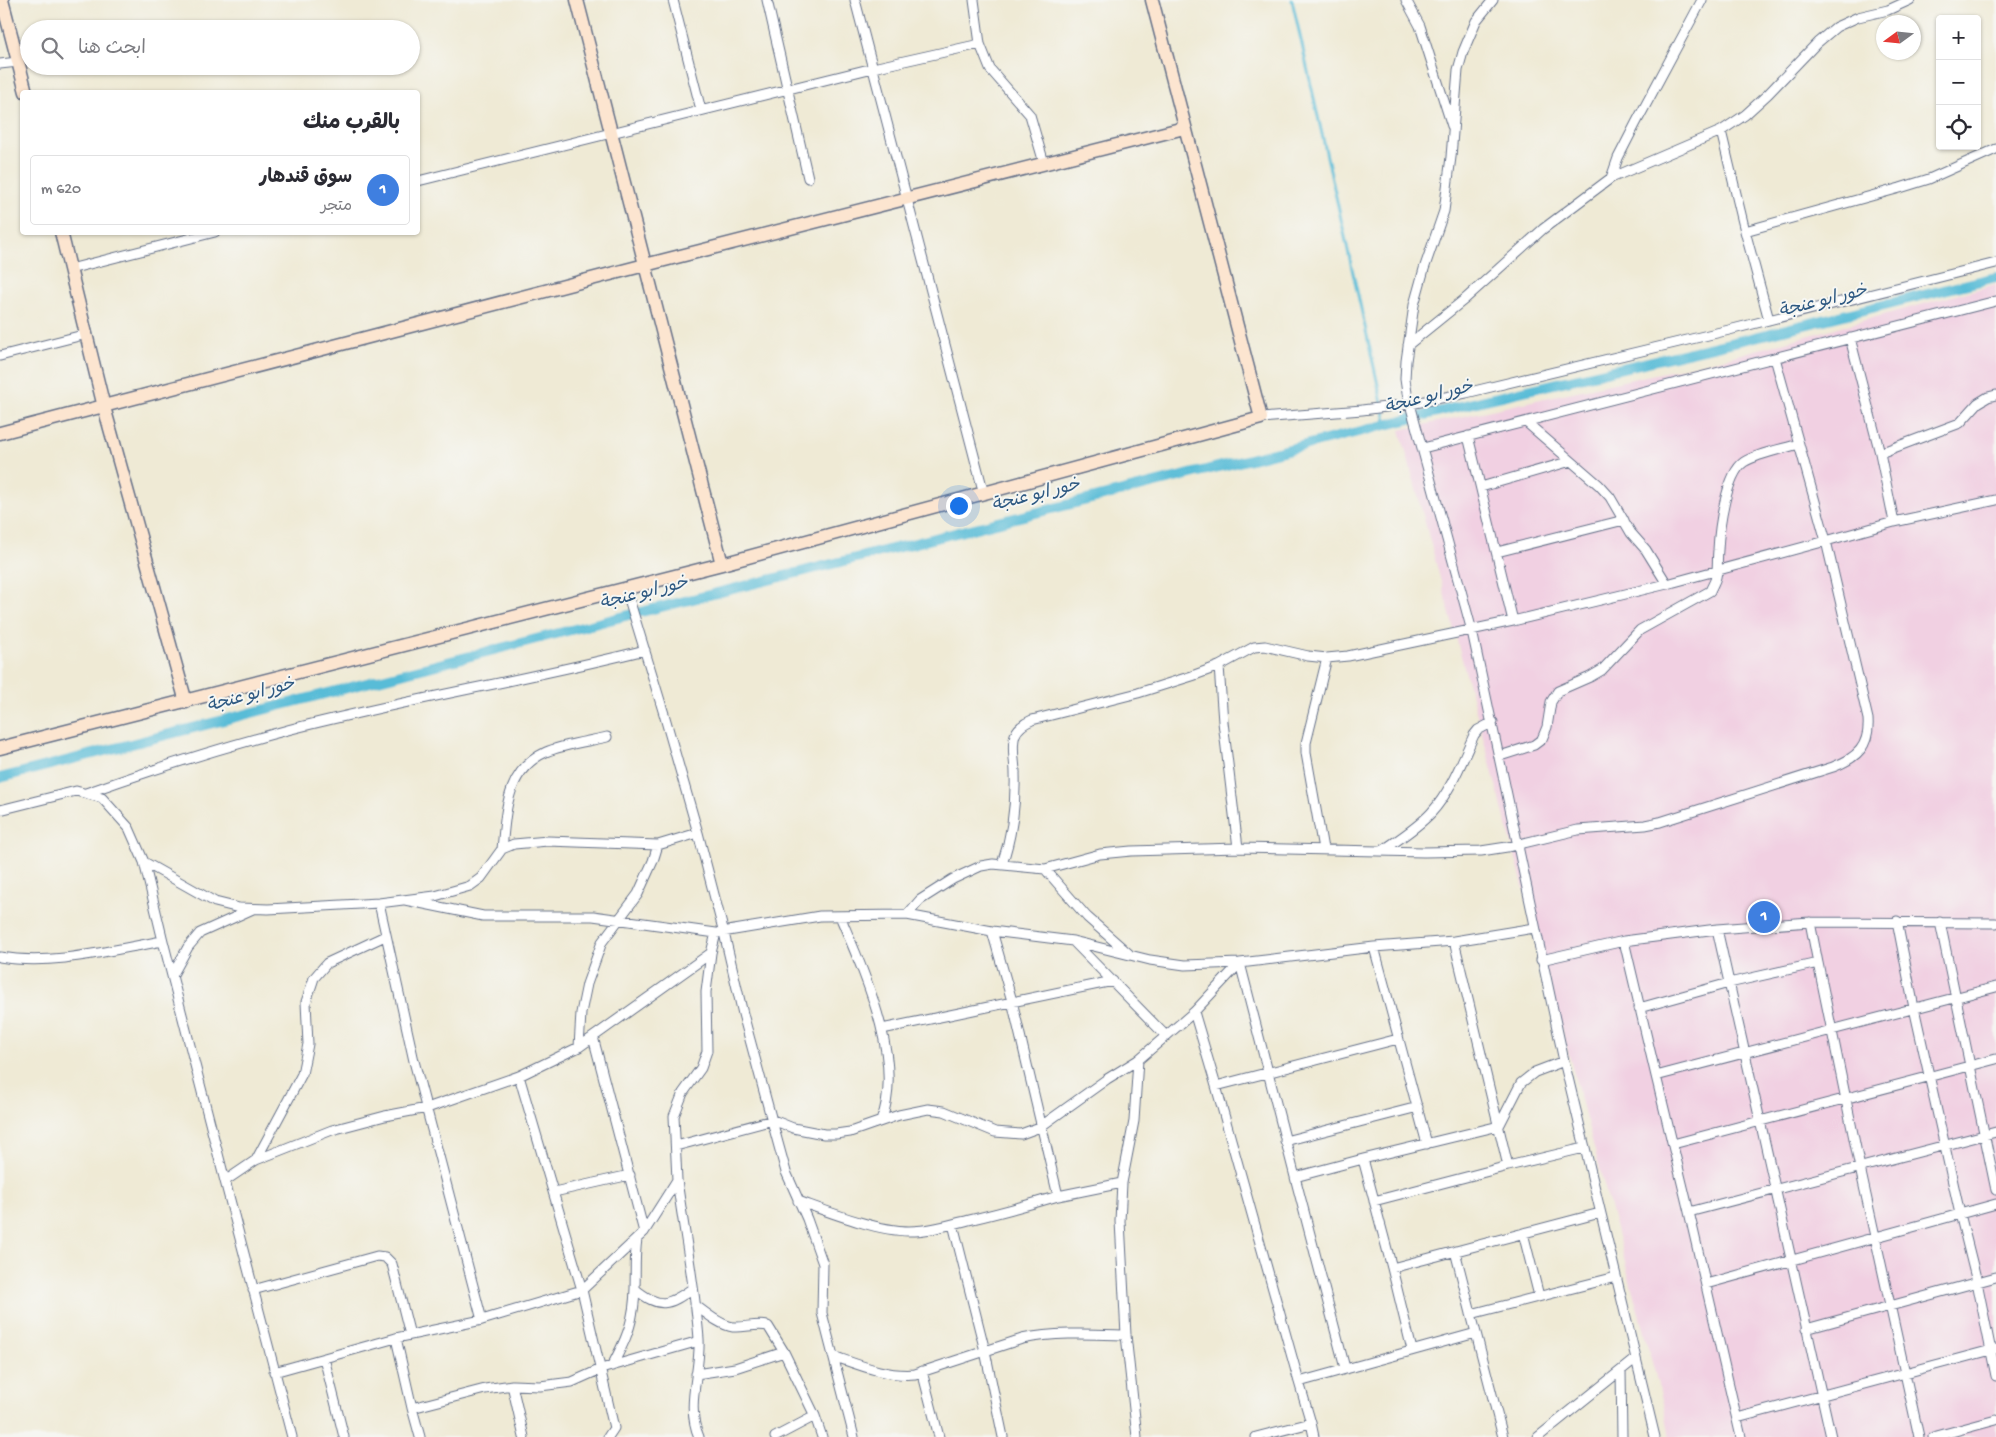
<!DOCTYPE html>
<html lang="ar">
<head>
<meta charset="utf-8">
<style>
	body { margin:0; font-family:"Gochi Hand","Playpen Sans Arabic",sans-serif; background:#f2f2f3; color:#2b2b33; direction:rtl }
	.controls { position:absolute; right:15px; top:15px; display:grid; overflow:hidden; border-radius:5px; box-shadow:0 1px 4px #0004 }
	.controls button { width:45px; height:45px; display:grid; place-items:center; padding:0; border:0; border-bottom:1px solid #e1e1e2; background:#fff; color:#2b2b33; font:25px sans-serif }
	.compass { position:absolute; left:1876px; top:15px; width:45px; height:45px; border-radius:50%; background:#fff; box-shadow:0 1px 4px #0004; rotate:255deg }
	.you { position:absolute; left:958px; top:505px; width:18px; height:18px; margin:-12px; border:4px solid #fff; border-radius:50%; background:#1a73e8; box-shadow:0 0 0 8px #1a73e833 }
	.badge { display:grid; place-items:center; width:32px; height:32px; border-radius:50%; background:#d1495b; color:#fff; font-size:16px; font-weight:700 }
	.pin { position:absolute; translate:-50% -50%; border:2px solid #fff; box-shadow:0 1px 5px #0006 }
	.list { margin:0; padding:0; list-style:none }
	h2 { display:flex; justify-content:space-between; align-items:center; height:65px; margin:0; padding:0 20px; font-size:21px }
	h2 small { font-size:16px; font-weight:400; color:#7c7c81 }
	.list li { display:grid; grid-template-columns:32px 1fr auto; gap:15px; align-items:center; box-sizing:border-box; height:70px; margin:0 10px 10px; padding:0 10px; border:1px solid #e1e1e2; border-radius:5px }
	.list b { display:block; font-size:19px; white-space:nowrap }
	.list p { margin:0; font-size:16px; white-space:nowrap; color:#7c7c81 }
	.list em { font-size:16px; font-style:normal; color:#7c7c81 }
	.icon { flex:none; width:28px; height:28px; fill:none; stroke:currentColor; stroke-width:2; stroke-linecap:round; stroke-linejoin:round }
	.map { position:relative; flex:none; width:1996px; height:1437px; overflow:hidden; direction:ltr }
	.search { position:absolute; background:#fff; box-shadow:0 1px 4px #0004; left:20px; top:20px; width:400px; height:55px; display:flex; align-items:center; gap:12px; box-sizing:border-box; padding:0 18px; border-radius:28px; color:#7c7c81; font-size:19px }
	.panel { position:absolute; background:#fff; box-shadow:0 1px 4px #0004; left:20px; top:90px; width:400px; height:145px; border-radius:5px; direction:rtl }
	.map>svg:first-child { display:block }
	.built { fill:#f1d0e2 }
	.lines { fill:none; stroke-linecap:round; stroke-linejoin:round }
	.stream { stroke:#59bcd7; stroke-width:3 }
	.canal { stroke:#59bcd7; stroke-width:10 }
	.street-casing { stroke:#657088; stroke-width:11 }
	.secondary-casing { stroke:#657088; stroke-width:15 }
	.street { stroke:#fff; stroke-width:9 }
	.secondary { stroke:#fce5d0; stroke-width:12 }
	.labels { text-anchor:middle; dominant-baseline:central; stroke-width:4; stroke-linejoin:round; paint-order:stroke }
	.water-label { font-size:18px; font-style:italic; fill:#2e5982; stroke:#f6f6f2 }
</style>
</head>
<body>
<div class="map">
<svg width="1996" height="1437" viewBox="0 0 1996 1437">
	<rect width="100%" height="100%" fill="#f6f6f2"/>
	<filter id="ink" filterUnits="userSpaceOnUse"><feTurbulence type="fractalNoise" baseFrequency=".02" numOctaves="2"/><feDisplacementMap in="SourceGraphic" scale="10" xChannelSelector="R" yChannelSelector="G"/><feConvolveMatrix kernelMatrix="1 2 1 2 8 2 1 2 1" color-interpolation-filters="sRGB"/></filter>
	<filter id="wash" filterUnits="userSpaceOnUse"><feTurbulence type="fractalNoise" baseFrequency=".0096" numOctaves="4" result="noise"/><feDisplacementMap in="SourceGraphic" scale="20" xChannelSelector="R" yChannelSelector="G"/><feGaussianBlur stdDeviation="1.12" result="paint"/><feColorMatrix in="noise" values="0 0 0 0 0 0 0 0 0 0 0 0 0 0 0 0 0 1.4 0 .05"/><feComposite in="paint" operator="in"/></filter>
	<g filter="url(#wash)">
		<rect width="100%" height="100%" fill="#efead5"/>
		<path class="built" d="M1996,284V1437H1670L1663,1403L1400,430L1719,360Z"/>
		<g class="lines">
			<path class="stream" d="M1292,0L1387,425"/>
			<path class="canal" d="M0,778L625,616L1485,400L1751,338L1996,277"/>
		</g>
	</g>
	<g filter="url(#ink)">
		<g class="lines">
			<g class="street-casing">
				<path id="street" d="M673,0L701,110
					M767,0L808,178
					M855,0L984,494
					M974,0L980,44L990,69L1030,115L1044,163
					M1406,0L1420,26L1452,126
					M1493,0L1476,21L1463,52L1458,70L1451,157L1444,211L1424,269L1414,305L1406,361L1405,379L1407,393L1472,631L1564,1061L1655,1437
					M0,64L18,62
					M1721,131L1745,231L1900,188L1929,179L1996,149
					M1611,178L1618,158L1636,123L1702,0
					M418,181L873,68L980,44
					M1745,231L1769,320
					M70,269L215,232
					M1850,338L1880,453L1894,522
					M1408,345L1465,299L1543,229L1611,178L1721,131L1745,115L1768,94L1817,43L1836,27L1858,17L1888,10L1910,0
					M0,356L87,334
					M1261,418L1362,410L1410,404L1466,393L1729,330L1996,263
					M1526,422L1599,485L1610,497L1631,533L1646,550L1667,584
					M1468,436L1513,621
					M1423,448L1996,301
					M1880,453L1960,423L1978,403L1988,397L1996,395
					M1481,487L1571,461
					M1497,552L1624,520
					M626,589L664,714L698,833L724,933L743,1014L778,1143L786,1172L807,1219L823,1264L822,1313L854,1437
					M1219,666L1223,722L1238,848
					M1500,756L1534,745L1542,739L1547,727L1551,702L1558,691L1590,677L1602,670L1640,630L1710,591C1712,586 1715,582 1716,577C1718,568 1717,559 1718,550C1719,529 1726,474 1744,462C1758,453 1783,449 1799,444
					M86,793C151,770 217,749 284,731C403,700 526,680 645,650
					M0,810L76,791L102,798L129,828L144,862L163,941L225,1181L256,1160L332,1130L385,1116L427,1108L519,1076L579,1047L711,953
					M502,849C506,811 506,770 546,752C561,745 590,741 607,737
					M1323,849L1306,753V743L1327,658
					M1382,851C1399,839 1417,828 1431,813C1451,791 1462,761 1474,735L1478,730L1493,722
					M144,862L215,902L239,908L268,909L379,903L435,896L470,886L481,878L502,849L514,844L548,841L658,845L698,833
					M1002,864C1012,835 1016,804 1015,773C1015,761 1011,747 1015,735C1018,727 1025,723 1032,720L1138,693L1192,676L1219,666L1254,647L1265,646L1308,656L1327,658L1348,656L1513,621L1667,584L1826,541L1775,358
					M1045,869L1087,917L1129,954
					M405,900L483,916H593L716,933L820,916L907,915L992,931L1073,941L1150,960L1185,965L1240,963L1295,1177L1363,1159
					M379,903L414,1061L482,1320
					M907,915L920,900L953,879L981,866L993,864L1045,869L1100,854L1131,851L1238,848L1424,852L1481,851L1507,847L1578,830L1645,825L1660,822L1833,767C1857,758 1870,746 1868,719L1826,541L1894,522L1996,500
					M840,916C864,973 905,1061 881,1121
					M1897,921L1914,1008L1960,1214L1977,1282L1996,1376
					M1810,922L1818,963
					M1940,922L1996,1190
					M1717,929L1831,1437
					M1073,941L1166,1036
					M1454,941L1508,1166L1584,1148
					M1624,941L1717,929L1810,922L1996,923
					M1374,947L1427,1144
					M0,957C54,966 110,950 163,941
					M1541,960L1624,941L1656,1076L1996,987
					M172,976L188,947L200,933L253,909
					M1639,1008L1729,983L1818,963L1860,1168L1919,1437
					M1194,1012L1216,1086L1299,1382
					M882,1029L1113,981
					M593,1037L644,1232
					M579,1047L581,1013L587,984L602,942L638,894L653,861L658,845
					M519,1076L582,1290L644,1232L677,1180L674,1116L683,1093L701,1068L707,1051L706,992L711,953L716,933
					M1656,1076L1689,1212L1996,1132
					M1216,1086L1398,1039
					M1499,1126L1521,1083L1535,1072L1564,1061
					M1285,1141L1418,1107
					M1673,1144L1996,1059
					M676,1146L773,1120L793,1128L824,1134H836L850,1132L899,1115L928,1109L944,1111L995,1132L1021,1134L1040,1127L1107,1079L1138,1060L1194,1012L1240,963L1374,947L1454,941L1534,928
					M256,1160L302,1074L308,1044L306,1002L314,978L327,963L385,936
					M1295,1177L1345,1368
					M677,1180C684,1232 695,1286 699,1339C701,1372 685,1405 699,1437
					M225,1181L292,1437
					M554,1192L630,1175
					M1058,1196L1122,1183
					M798,1201C829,1212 877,1231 909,1231C929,1231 949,1225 969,1220C999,1213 1028,1205 1058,1196L1012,1001L992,931
					M1374,1201L1508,1166
					M1689,1212L1741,1437
					M953,1224L985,1351L1003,1437
					M1523,1233L1539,1296
					M1392,1268L1600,1213
					M1706,1284L1996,1204
					M635,1289C660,1309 668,1306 693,1288
					M253,1290L377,1256L385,1257L392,1264L410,1335
					M695,1305C706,1313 720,1325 733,1327C745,1328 756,1323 768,1326L784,1352L815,1416
					M1471,1314L1616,1277
					M1806,1329L1996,1277
					M1476,1333L1503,1437
					M396,1338L412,1408L485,1389L512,1385L540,1386L572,1382L601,1369L699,1341
					M1412,1350L1392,1268L1363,1159L1499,1126
					M833,1356C859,1365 888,1377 915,1374L1022,1339C1057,1332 1091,1334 1126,1335
					M324,1358L344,1437
					M612,1366C620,1350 629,1334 632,1316C638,1291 633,1265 637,1239
					M922,1371L939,1437
					M1621,1371L1622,1437
					M274,1372L396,1338L482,1320L582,1290L614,1428L608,1437
					M696,1374L735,1368L784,1352
					M512,1385L524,1437
					M412,1408L420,1437
					M1737,1418L1995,1349
					M1311,1423L1314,1437
					M775,1437L815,1416L822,1437
					M1137,1437L1126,1335L1120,1221L1122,1183L1134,1121L1138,1060
					M1256,1437L1311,1423L1299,1382L1476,1333L1455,1251
					M1538,1437L1635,1359
					M1933,1437L1996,1420"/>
			</g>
			<g class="secondary-casing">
				<path id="secondary" d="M2,0L26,92
					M577,0L722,564
					M61,232L104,407L186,702
					M0,433L645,265L1184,128
					M0,748L722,564L1261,418L1152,0"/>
			</g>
			<use href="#street" class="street"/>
			<use href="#secondary" class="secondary"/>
		</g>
	</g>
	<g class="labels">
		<g class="water-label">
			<text transform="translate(1823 302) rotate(-14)">خور ابو عنجة</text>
			<text transform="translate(1429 398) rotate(-14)">خور ابو عنجة</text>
			<text transform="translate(1036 496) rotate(-14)">خور ابو عنجة</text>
			<text transform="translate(644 594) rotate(-14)">خور ابو عنجة</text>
			<text transform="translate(251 696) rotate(-15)">خور ابو عنجة</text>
		</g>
	</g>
</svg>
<div class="controls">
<button>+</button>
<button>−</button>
<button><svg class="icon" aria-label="locate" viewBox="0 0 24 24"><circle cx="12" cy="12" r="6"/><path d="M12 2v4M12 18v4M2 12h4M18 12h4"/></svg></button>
</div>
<svg class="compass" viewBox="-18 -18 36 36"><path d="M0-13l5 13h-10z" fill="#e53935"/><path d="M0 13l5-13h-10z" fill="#7c7c81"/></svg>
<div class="you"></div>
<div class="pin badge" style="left:1764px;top:917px;background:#3f7fe0">1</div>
<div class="search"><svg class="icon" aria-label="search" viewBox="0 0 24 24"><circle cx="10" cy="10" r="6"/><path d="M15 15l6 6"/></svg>ابحث هنا</div>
<section class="panel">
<h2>بالقرب منك<small></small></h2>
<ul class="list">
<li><span class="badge" style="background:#3f7fe0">1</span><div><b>سوق قندهار</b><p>متجر</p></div><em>620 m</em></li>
</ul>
</section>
</div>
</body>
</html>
